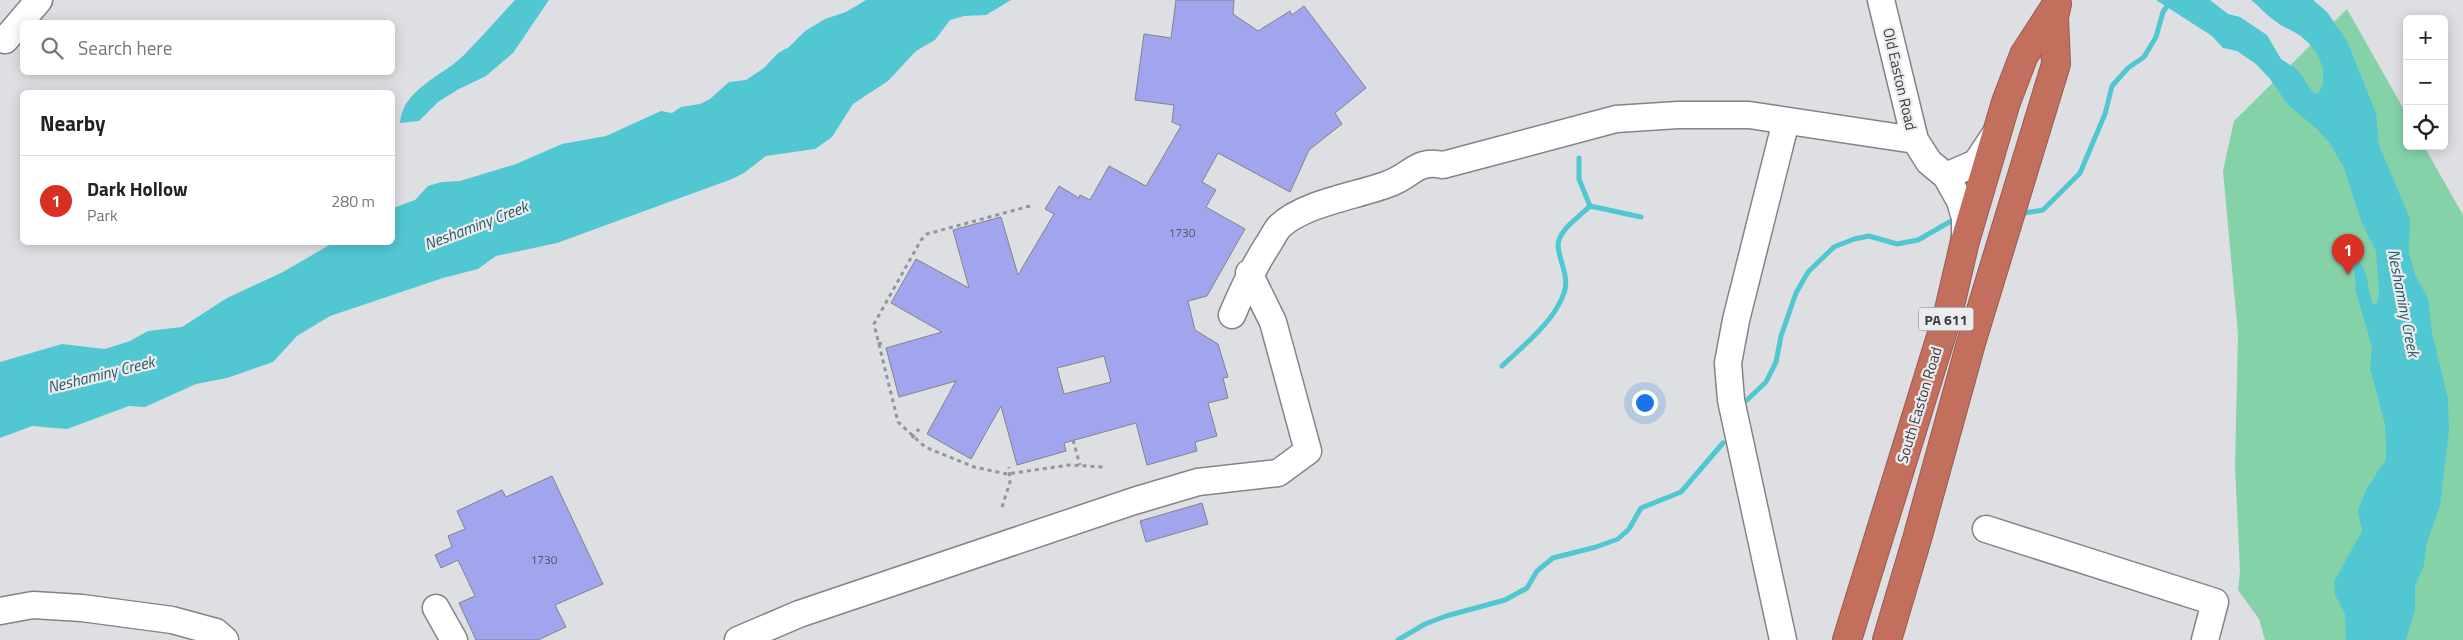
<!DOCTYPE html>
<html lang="en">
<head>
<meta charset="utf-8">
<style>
	body { margin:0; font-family:"Titillium Web",sans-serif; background:#f6f6f6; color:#222 }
	.controls { position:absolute; right:15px; top:15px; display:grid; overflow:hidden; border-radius:8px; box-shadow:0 2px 12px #0003 }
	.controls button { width:45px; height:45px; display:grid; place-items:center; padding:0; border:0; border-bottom:1px solid #e0e0e0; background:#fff; color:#222; font:25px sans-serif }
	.you { position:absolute; left:1644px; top:402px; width:18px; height:18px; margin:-12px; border:4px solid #fff; border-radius:50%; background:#1a73e8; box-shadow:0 0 0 8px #1a73e833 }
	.badge { display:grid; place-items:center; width:32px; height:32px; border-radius:50%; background:#d93025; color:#fff; font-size:16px; font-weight:700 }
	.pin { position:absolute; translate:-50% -41px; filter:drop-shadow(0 1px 2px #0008) }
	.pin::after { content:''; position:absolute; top:26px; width:18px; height:15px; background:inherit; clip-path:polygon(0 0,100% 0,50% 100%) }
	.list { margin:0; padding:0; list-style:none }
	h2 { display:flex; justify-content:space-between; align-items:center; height:65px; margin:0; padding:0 20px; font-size:21px }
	h2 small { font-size:16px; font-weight:400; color:#767676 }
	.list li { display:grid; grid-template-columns:32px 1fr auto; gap:15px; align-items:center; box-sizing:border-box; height:90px; padding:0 20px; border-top:1px solid #e0e0e0 }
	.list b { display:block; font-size:19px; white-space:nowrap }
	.list p { margin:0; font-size:16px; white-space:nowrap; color:#767676 }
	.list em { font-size:16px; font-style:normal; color:#767676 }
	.icon { flex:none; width:28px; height:28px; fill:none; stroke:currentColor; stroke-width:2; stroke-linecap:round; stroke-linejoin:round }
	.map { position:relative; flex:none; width:2463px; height:640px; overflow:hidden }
	.search { position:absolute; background:#fff; box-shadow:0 2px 12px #0003; left:20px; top:20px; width:375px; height:55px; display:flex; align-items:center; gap:12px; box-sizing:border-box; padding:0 18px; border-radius:8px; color:#767676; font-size:19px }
	.panel { position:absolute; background:#fff; box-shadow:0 2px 12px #0003; left:20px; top:90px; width:375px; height:155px; border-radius:8px }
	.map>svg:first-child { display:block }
	.green { fill:#85d2a9 }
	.water { fill:#51c7d2 }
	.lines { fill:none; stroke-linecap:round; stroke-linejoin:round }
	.stream { stroke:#51c7d2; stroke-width:5 }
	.building { fill:#a0a5ee; stroke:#838387; fill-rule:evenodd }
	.minor-casing { stroke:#838487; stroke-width:29 }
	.highway-casing { stroke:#945d52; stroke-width:30 }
	.path { stroke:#949598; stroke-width:3; stroke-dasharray:4 4; stroke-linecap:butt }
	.minor { stroke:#fff; stroke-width:26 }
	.highway { stroke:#c36f5d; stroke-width:28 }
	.labels { text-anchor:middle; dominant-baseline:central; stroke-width:4.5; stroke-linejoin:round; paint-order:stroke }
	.number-label { font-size:12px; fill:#55566a }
	.shield { fill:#ebecf0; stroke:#707173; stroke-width:1 }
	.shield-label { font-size:14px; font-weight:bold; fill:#3c3c3e }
	.street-label { font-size:15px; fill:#3c3c3e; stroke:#ebecf0 }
	.water-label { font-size:16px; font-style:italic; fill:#295b60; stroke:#ebecf0 }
</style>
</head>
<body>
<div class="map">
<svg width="2463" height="640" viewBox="0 0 2463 640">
	<rect width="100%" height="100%" fill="#dedfe3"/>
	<path class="green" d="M2347,9L2407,115V146H2424L2463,215V640H2265L2259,619L2238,590L2240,571L2235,467L2238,334L2223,171L2234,121Z"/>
	<path class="water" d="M515,0H549L513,53L486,76L459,89L438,102L419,121L400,123C403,88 442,77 464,55C482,37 498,18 515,0Z
		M866,0H1011L986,15L964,16L950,20L935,40L916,51L888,81L853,104L832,137L815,149L766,156L744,173L732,179L557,243L496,256L478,269L443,278L330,316L297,336L273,362L227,378L196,384L145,407L129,406L67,429L32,426L0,438V362L62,344L105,349L130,341L148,331L182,327L227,298L283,272L333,243L392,242L393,208L415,200L428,186L442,182L460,181L516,164L562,144L606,136L661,111L672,113L681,107L700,104L710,99L729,82L746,80L764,68L778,53L789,47L805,31L825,19L846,12Z
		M2156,0H2210L2228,14L2240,17L2267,35L2281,59L2298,70L2313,93L2318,94C2330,76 2320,52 2304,39C2297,32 2286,29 2278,23C2268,17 2260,7 2251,0H2313L2327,12L2347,41L2376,113L2379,145L2410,219L2409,252L2415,275L2428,298L2432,332L2448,399L2449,431L2440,506L2427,542L2424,565L2415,586V610L2406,640H2346L2345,614L2335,595L2334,582L2362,531L2358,510L2367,488L2386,459V445L2385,425L2370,368L2372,347L2356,292L2354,265L2359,262C2369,273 2367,289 2373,304L2377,303L2379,294L2376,251L2361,221L2344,168L2329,142L2316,128L2288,105L2270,79L2256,64L2237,51L2223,48L2212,36Z"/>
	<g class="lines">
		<path class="stream" d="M1579,158V179L1590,206L1641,217
			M2024,213L2043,210L2080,173L2105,114L2112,86L2128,68L2144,57L2156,37L2163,12L2171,0
			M1502,366C1524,345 1554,322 1564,293C1571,275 1554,252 1559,240C1563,227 1581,215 1590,206
			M1747,400L1766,382L1776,362L1781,336L1796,293L1808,272L1834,247L1854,239L1869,236L1897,244L1918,240L1953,220
			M1398,640L1425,624L1446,616L1505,600L1527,588L1537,571L1553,558L1596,547L1618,539L1629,529L1641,508L1681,492L1723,443"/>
	</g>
	<path class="building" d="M1176,0H1234L1233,14L1258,31L1290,11L1292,15L1304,6L1366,88L1335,113L1342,124L1309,150L1290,192L1218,153L1202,182L1216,190L1206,207L1245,229L1207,296L1188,301L1195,330L1218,344L1228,377L1223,378L1228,398L1208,403L1217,436L1195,442L1197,451L1147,465L1136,423L1064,443L1066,451L1017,465L1001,406L971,459L927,434L956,381L899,397L886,348L942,332L891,303L916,259L969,288L953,230L1001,217L1018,275L1054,214L1045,209L1059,186L1079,198L1080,195L1090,200L1109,166L1146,186L1181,126L1172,122L1174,105L1135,100L1144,34L1171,38ZM1104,356L1111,382L1064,394L1057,368Z
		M552,476L603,584L555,605L566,627L538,640H476L459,603L475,596L458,560L441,568L435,555L452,547L448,536L465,529L457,511L502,490L506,497Z
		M1202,503L1208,524L1146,542L1140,521Z"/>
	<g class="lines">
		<g class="minor-casing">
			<path id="minor" d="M1881,0L1915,140L1929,162L1946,176L1960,201L1965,218V240
				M5,40L39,0
				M1946,176L1976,163L1994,136
				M1232,315C1243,289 1253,267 1269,243C1272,238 1275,232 1279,227C1303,203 1357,196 1388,184C1412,176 1416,159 1443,165L1616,119L1678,115H1749L1915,140
				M1986,529L2215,602L2205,640
				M436,608L454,640
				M0,611L33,605L82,608L172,620L216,632L225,640
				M738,640L799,614L1134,501L1198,482L1278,473L1308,451L1273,322L1249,273
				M1783,640L1731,400L1728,363L1736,320L1786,121"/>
		</g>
		<g class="highway-casing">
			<path id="highway" d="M1847,640L1948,314L1965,241L2006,102L2024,55L2057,4
				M1887,640L1917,539L1971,343L2056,64L2054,17L2057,4"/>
		</g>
		<path class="path" d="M1030,206L927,234L921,240L874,324L898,422L925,447L974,467L1007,474L1069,465L1103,467
			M878,344L886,342
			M912,438L919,429
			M1073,440L1080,465
			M1002,507L1010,482L1009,467"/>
		<use href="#minor" class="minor"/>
		<use href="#highway" class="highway"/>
	</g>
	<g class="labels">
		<g class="number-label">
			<text x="1182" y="232">1730</text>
			<text x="544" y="559">1730</text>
		</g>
		<rect class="shield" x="1918.5" y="307.5" width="55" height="23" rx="4"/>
		<g class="shield-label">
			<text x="1946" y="319">PA 611</text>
		</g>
		<g class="street-label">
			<text transform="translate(1900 79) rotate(77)">Old Easton Road</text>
			<text transform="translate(1919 405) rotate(-73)">South Easton Road</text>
		</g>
		<g class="water-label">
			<text transform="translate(476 225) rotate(-21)">Neshaminy Creek</text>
			<text transform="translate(2404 303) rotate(79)">Neshaminy Creek</text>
			<text transform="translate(101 374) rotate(-14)">Neshaminy Creek</text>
		</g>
	</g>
</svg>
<div class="controls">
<button>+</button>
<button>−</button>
<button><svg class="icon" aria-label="locate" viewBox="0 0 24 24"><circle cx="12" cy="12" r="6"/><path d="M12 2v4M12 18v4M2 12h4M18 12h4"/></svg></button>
</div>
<div class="you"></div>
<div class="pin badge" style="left:2348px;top:275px">1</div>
<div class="search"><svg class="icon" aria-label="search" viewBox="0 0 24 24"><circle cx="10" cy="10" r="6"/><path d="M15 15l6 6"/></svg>Search here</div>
<section class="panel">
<h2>Nearby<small></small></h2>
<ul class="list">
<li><span class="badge">1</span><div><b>Dark Hollow</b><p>Park</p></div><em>280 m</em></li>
</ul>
</section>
</div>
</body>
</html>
